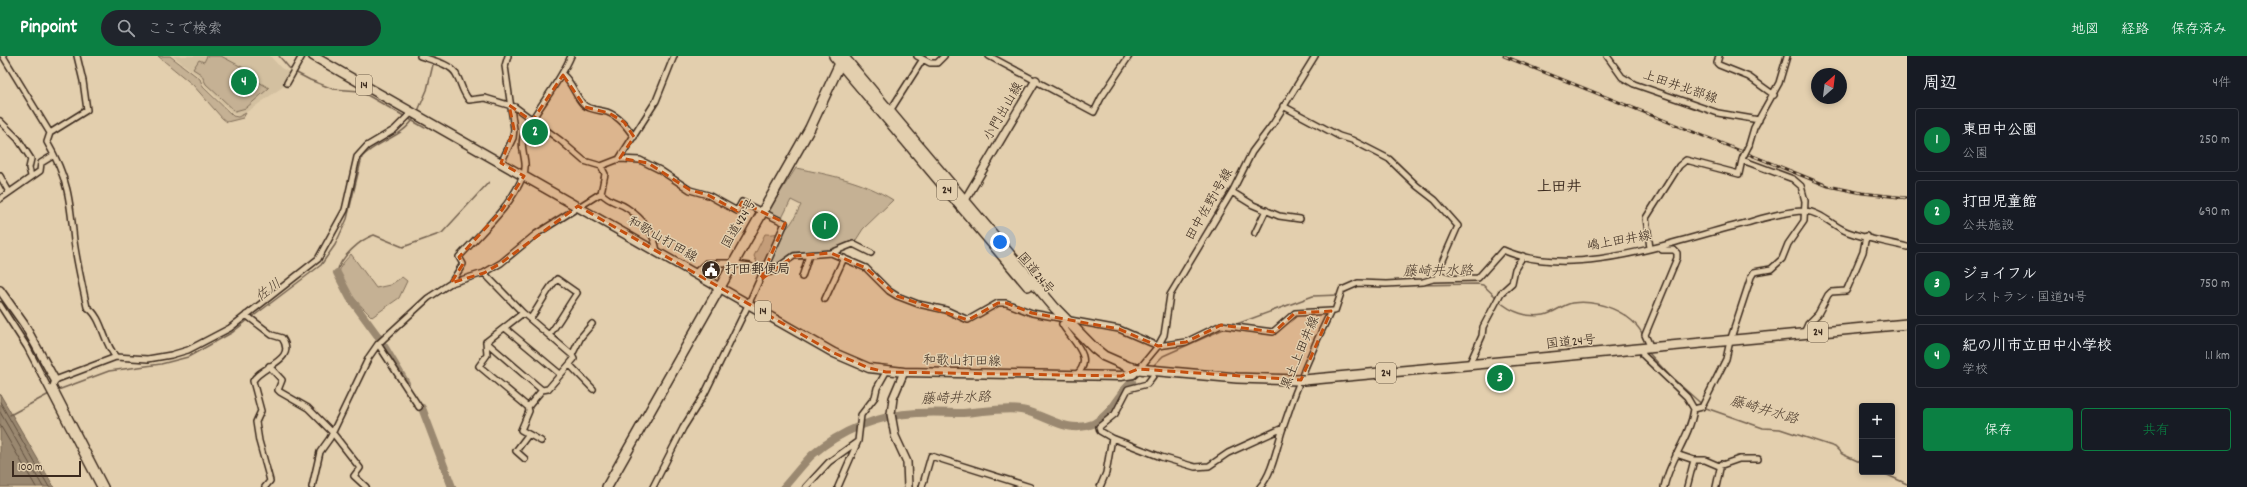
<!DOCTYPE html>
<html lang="ja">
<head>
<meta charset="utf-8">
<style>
	body { margin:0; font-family:Dekko,"Klee One",sans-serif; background:#20242c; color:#f1f3f6 }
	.controls { position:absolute; right:12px; bottom:12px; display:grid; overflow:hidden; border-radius:4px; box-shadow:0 2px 6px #0003 }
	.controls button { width:36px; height:36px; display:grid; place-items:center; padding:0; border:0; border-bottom:1px solid #363941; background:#171b24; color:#f1f3f6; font:20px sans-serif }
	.compass { position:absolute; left:1811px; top:12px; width:36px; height:36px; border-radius:50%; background:#171b24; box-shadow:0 2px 6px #0003; rotate:28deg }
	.scale { position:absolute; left:12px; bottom:10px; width:69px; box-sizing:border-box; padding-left:4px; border:2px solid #3b2a1e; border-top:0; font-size:11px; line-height:14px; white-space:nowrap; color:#3b2a1e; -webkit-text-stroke:3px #e3cfae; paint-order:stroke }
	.you { position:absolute; left:1000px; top:186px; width:14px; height:14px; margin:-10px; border:3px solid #fff; border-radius:50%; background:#1a73e8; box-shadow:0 0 0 6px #1a73e833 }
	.badge { display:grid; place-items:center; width:26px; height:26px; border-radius:50%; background:#0b8043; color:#fff; font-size:13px; font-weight:700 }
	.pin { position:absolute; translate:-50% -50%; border:2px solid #fff; box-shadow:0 1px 4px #0006 }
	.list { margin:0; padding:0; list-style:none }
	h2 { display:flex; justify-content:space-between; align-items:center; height:52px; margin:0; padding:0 16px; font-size:17px }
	h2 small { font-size:13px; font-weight:400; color:#9ea1a6 }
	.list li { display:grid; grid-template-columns:26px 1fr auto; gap:12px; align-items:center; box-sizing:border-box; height:64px; margin:0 8px 8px; padding:0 8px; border:1px solid #363941; border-radius:4px }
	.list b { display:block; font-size:15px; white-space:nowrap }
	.list p { margin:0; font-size:13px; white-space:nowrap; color:#9ea1a6 }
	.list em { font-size:13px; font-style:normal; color:#9ea1a6 }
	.actions { display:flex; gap:8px; padding:12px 16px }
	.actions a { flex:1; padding:9px 0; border:1px solid #0b8043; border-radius:4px; text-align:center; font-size:14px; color:#0b8043 }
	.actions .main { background:#0b8043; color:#fff }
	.icon { flex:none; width:22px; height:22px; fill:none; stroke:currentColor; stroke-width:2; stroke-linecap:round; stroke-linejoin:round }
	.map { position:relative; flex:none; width:1907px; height:431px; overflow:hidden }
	header { display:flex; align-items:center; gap:24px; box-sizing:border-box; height:56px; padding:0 20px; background:#0b8043; color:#fff }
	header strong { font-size:19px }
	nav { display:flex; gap:22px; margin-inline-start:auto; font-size:14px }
	.search { width:280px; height:36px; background:#20242c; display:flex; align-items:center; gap:10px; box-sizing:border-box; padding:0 14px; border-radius:22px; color:#9ea1a6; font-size:15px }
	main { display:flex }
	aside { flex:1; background:#171b24 }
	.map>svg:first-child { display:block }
	.built { fill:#d3c0a0 }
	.green { fill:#c5b194; stroke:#806e59 }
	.water { fill:#9a8870; stroke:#74624f }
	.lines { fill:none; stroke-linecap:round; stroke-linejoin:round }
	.shore { stroke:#61503f; stroke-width:1 }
	.stream { stroke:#74624f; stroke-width:1.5 }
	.river { stroke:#9a8870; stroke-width:8 }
	.street-casing { stroke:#3b2a1e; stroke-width:8 }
	.secondary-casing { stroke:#3b2a1e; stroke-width:10 }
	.primary-casing { stroke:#3b2a1e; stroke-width:11 }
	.highway-casing { stroke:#3b2a1e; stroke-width:12 }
	.street { stroke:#e3cfae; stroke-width:5 }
	.secondary { stroke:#e3cfae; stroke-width:7 }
	.primary { stroke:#e3cfae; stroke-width:8 }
	.highway { stroke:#e3cfae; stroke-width:9 }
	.rail-casing { stroke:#3b2a1e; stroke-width:3 }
	.rail { stroke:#e3cfae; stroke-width:1.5; stroke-dasharray:4.5; stroke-linecap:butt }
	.street-bridge-casing { stroke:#3b2a1e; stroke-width:8; stroke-linecap:butt }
	.highway-bridge-casing { stroke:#3b2a1e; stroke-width:12; stroke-linecap:butt }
	.street-bridge { stroke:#e3cfae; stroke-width:5 }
	.highway-bridge { stroke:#e3cfae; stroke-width:9 }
	.marked { fill:#c55010; fill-opacity:0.2; stroke:#c55010; stroke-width:3; stroke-dasharray:8 5; stroke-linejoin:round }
	.labels { text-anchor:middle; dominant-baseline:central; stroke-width:3; stroke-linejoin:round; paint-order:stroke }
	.shield { fill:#e3cfae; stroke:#6d5c49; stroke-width:1 }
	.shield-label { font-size:12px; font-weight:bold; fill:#3b2a1e }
	.street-label { font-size:13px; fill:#3b2a1e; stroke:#e3cfae }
	.poi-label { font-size:13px; font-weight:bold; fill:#3b2a1e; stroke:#e3cfae; text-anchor:start }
	.water-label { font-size:14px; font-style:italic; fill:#4e3d2e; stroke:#e3cfae }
	.quarter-label { font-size:15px; font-weight:bold; fill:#3b2a1e; stroke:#e3cfae }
</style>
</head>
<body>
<header>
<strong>Pinpoint</strong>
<div class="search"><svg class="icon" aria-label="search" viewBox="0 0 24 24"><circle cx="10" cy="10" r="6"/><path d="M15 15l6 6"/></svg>ここで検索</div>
<nav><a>地図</a><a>経路</a><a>保存済み</a></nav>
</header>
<main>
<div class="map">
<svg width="1907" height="431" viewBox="0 0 1907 431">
	<rect width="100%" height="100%" fill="#e3cfae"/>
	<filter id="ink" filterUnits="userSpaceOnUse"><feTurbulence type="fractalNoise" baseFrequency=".025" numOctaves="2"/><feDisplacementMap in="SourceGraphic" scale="8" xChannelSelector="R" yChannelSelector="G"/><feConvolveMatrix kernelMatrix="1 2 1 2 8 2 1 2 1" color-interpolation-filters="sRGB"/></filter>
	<g filter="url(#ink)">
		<path class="built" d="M173,0H270L281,12L291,17L284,30L250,54L239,60L233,58L205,30L201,22Z"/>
		<path class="green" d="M158,0H170L200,23L203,31L233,60L238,61L246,57L243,62L227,66L222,62L193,29Z
			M207,0H221L255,18L252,22L269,32L246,52L235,55L206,28L201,18L193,13L199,4L204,6Z
			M796,112C830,119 863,125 893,144L863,173L856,184L831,194L793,196L768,214L759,211L754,200L765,178C788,180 792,166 801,149L791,144L782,162L768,155Z
			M351,198L376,232L390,229L402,221L407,225L399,242L372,261C363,252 336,226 340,213C341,208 348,202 351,198Z"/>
		<path class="water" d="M0,338L54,431H0Z"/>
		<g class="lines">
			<path class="shore" d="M0,346L49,431
				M0,356L43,431
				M0,369L36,431"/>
			<path class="stream" d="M279,0L291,14L310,24L333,33L360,35L425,72
				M418,55L427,34L435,0
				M337,217C339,202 361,183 374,179L403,191L442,177L489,126
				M1352,232L1358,230L1477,228L1483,229L1497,242
				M1342,239L1349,233
				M1499,245C1511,256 1528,262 1544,259C1554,257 1562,249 1572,247C1598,243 1631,256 1643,279
				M251,262L321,209L335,189L347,163L362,101C377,85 403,81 414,62
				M1234,269L1313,240L1339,239
				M1648,296L1669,319L1706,352L1763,372L1780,373L1835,391L1842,398L1862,407
				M1154,309L1163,300L1228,271
				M58,334L109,315L161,308L188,301L233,276L248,264
				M10,359L51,337
				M1881,416L1907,428"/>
			<path class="river" d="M337,217L350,242L380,283
				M384,290L406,327
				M422,352L452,431
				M784,431C793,421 802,409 812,399C841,374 879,359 917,357C933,356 948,357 963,357C980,356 1005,351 1021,354C1046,358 1066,379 1093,368C1112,359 1117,338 1132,326"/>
			<g class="street-casing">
				<path id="street" d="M3,0L50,77
					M77,0L83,25L87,54L50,77L47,86C68,122 70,144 74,185C77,207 82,229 87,251C103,261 103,287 116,301
					M420,0C431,4 451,8 456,18C462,28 461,34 469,44L485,42L515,51L561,85L584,105L601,110L619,103L640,104L660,114L690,134L708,139L737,155L742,146L785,167L749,247L705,337L683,372L653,431
					M917,0L930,7H937L944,0
					M989,0L1094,56L1101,42L1129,0
					M1607,0L1622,21L1634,28L1718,57L1759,64
					M1719,0L1717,7L1719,9L1749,21L1774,39
					M563,19C572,26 575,40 584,49C589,54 601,54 607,56C620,61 627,71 634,81
					M287,27L302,0
					M1283,50L1339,80L1352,84L1389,103L1417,130L1435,144L1458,170L1437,218L1452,222
					M890,55L923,3
					M0,65L18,83L31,103L29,112L31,120
					M1749,89L1754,72L1779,27L1787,0
					M619,103L656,45L674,0
					M501,107L513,82L514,73L505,10L508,0
					M0,120L9,136
					M1232,136L1253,149L1279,160L1300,163
					M601,137C612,148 617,145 627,152C642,162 654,177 657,195
					M0,143L40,115L41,107L54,99
					M1255,177L1266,154
					M1650,192L1646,162L1679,110L1686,104L1739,118L1742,104
					M831,197L853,188L871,197
					M484,217L523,257
					M695,217L706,207H729L750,210L763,217L771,216L794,200L831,197L866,212L889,235L897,240L918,248L946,254L968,264L998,247H1006L1032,257L1119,273L1158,290L1186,286L1221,269L1273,276L1295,257L1331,255C1312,293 1296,332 1283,372C1277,389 1273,417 1260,431
					M802,221L809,199
					M451,227L463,208L459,201C481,176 510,152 523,120C530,106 517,91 525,76C539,49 559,28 571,0
					M825,243L844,202
					M0,249L27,291L100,431
					M1331,255H1335L1342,234L1358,227L1386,228L1423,226L1433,223L1478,222L1503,194C1573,225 1676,184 1746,167C1764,162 1786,155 1805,155C1821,156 1834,171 1848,176C1866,183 1888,186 1907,191
					M523,257L572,299L574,303L548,333L542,334L486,286Z
					M246,259L272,279L282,282C298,305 260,310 253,325L261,355L256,366L259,385L269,421L270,425L265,431
					M530,263C540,250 546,235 557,223L577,237C567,251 560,265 549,279
					M1062,268C1071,284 1096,302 1076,319
					M505,272L560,318
					M1804,277L1808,268L1818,258L1828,239L1831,236L1846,235L1848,231L1863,196L1866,180
					M486,286L487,299L479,310L528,351
					M378,288L419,351
					M1651,292L1645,279L1677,202V197L1674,194H1662L1659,191
					M1642,293L1643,299L1687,341L1694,353C1690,381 1670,403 1664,431
					M572,299L581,281L592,268
					M570,309L593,333
					M1469,309L1482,280L1483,271L1501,237L1512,227L1515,213L1523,200
					M269,310L282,324L278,334L280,336L308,352L332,376L360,412L354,420L366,431
					M1139,313L1158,290L1164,279L1170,239L1233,134L1252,96L1273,68L1315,0
					M1694,353L1702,351L1726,303L1730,285L1751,221L1754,216L1771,213L1782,203L1788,188L1804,165L1805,145L1801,130L1793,123L1742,104L1743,101
					M1112,382L1161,401L1195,411L1209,410L1228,397L1283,372
					M541,385L521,374L529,355L528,351L542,334
					M1676,398L1694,404H1705L1719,410L1739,403H1758
					M525,403L516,395L528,379
					M105,431L53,330L55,324L116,301L148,303L171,299L188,294L230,272L318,203L345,154L357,101L367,90L394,74L412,56
					M312,431L320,396L330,382L369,301L378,288L428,242L451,227L484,217L501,207L536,178L601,137L605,118L601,110
					M806,431L829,406L857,386
					M838,431L858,385L861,359L875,341L877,332L886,316
					M922,431L931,400L1030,431
					M1100,431L1106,417L1112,382L1100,375L1099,371L1115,358L1128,333L1147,328L1153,320
					M1687,431L1694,404
					M1716,431L1721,408"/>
			</g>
			<g class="secondary-casing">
				<path id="secondary" d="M965,144L1036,24
					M0,234L24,268L55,324
					M904,316L893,342L891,358L895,380L907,406L908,431"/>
			</g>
			<g class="primary-casing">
				<path id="primary" d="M313,0L834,297L869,312L904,316L1121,320L1133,318L1138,313"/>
			</g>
			<g class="highway-casing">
				<path id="highway" d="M834,0L1028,230
					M843,0L1055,252L1094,292L1104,300L1129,311L1138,313L1237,322L1299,324
					M1304,324L1907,268
					M607,431L810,72L842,3"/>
			</g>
			<use href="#street" class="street"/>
			<use href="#secondary" class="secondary"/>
			<use href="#primary" class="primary"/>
			<use href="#highway" class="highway"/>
			<g class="rail-casing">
				<path id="rail" d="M1504,0L1828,130L1862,137L1907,142"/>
			</g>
			<use href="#rail" class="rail"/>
			<g class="street-bridge-casing">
				<path id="street-bridge" d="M1743,101L1749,89"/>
			</g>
			<g class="highway-bridge-casing">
				<path id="highway-bridge" d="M1299,324H1304"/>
			</g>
			<use href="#street-bridge" class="street-bridge"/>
			<use href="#highway-bridge" class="highway-bridge"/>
		</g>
	</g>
	<path class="marked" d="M563,19L585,51L609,57L624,66L634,81L620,102L648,107L690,134L708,139L737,155L742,146L785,167L760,224L794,200L831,197L866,212L897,240L968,264L998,247H1006L1032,257L1119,273L1158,290L1186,286L1221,269L1274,276L1295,257L1331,255L1301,324L1138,313L1121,320L886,316L869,312L834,297L578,150L501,207L484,217L451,227L463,208L459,201L502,154L524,120L501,107L514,73L509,49L532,65Z"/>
	<defs>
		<g id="civic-disc" transform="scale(1)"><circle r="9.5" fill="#3b2a1e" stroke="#e3cfae"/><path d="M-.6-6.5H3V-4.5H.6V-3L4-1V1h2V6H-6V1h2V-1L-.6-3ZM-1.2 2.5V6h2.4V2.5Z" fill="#fff"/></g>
	</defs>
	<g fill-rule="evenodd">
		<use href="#civic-disc" x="711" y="214"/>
	</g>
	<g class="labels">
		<g class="shield">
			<rect x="356" y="19" width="16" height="20" rx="3"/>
			<rect x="937" y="124" width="20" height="20" rx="3"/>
			<rect x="755" y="245" width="16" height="20" rx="3"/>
			<rect x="1808" y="266" width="20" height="20" rx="3"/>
			<rect x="1376" y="307" width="20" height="20" rx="3"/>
		</g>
		<g class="shield-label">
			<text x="364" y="29">14</text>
			<text x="947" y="134">24</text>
			<text x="763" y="255">14</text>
			<text x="1818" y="276">24</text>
			<text x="1386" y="317">24</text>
		</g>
		<g class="street-label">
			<text transform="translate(1680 32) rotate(19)">上田井北部線</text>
			<text transform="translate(1004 56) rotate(-60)">小門出山線</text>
			<text transform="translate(1210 149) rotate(-60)">田中佐野1号線</text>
			<text transform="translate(740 168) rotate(-60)">国道424号</text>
			<text transform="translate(662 184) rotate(30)">和歌山打田線</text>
			<text transform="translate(1619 186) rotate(-10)">嶋上田井線</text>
			<text transform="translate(1035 218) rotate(50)">国道24号</text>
			<text transform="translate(1571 287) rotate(-6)">国道24号</text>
			<text transform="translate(1301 297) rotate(-67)">黒土上田井線</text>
			<text transform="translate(962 306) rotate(1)">和歌山打田線</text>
		</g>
		<g class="poi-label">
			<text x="725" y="214">打田郵便局</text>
		</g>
		<g class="water-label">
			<text transform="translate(1438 216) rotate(-1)">藤崎井水路</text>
			<text transform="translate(269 235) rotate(-37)">佐川</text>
			<text transform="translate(956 343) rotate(-2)">藤崎井水路</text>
			<text transform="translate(1764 355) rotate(16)">藤崎井水路</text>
		</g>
		<g class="quarter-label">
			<text x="1559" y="132">上田井</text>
		</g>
	</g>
</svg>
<div class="controls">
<button>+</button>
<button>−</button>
</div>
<svg class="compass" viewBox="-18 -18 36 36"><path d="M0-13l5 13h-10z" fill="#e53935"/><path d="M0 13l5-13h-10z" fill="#9ea1a6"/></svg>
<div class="scale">100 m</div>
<div class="you"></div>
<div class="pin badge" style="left:825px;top:170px">1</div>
<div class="pin badge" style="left:535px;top:76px">2</div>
<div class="pin badge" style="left:1500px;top:322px">3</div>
<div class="pin badge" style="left:244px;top:26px">4</div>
</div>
<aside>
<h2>周辺<small>4件</small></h2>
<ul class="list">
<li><span class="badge">1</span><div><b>東田中公園</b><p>公園</p></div><em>250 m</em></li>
<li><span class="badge">2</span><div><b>打田児童館</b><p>公共施設</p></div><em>690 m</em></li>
<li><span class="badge">3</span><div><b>ジョイフル</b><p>レストラン · 国道24号</p></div><em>750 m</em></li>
<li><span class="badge">4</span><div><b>紀の川市立田中小学校</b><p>学校</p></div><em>1.1 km</em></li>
</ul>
<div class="actions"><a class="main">保存</a><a>共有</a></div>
</aside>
</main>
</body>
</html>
